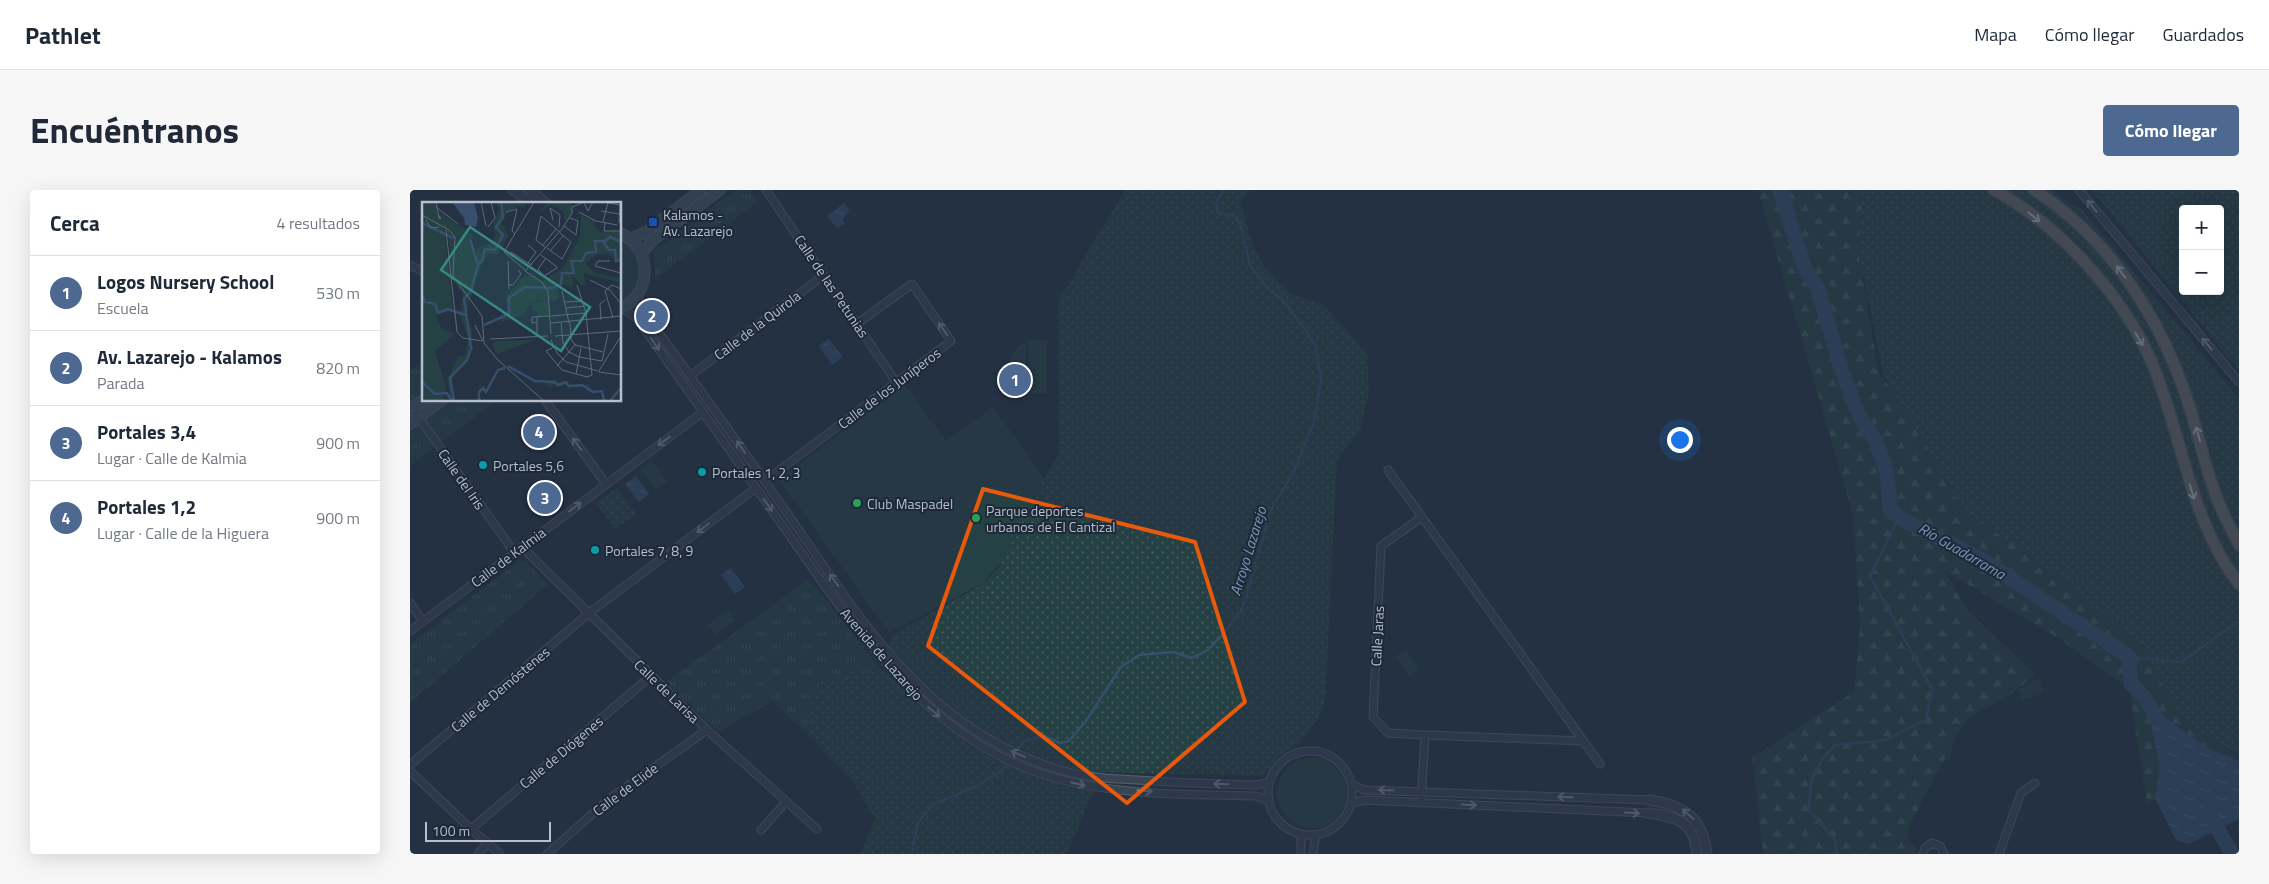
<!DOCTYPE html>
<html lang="es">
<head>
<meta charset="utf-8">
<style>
	body { margin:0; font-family:"Titillium Web",sans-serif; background:#f6f6f7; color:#1f2937 }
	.controls { position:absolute; right:15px; top:15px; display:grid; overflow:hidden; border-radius:5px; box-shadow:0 5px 20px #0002 }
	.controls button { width:45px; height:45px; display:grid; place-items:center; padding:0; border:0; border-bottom:1px solid #e0e1e3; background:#fff; color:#1f2937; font:25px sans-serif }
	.scale { position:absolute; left:15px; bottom:12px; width:126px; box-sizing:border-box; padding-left:5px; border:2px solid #b6bfcd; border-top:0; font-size:14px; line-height:18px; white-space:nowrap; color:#b6bfcd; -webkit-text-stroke:4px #1d2938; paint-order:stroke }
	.you { position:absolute; left:1269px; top:249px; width:18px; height:18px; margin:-12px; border:4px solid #fff; border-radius:50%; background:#1a73e8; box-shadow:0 0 0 8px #1a73e833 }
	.badge { display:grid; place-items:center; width:32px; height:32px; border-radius:50%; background:#4e6991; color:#fff; font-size:16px; font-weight:700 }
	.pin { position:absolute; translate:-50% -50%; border:2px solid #fff; box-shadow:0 1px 5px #0006 }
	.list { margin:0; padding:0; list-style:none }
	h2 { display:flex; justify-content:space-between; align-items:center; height:65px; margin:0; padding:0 20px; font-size:21px }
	h2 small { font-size:16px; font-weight:400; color:#747a83 }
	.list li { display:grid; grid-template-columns:32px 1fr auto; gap:15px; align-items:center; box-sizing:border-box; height:75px; padding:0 20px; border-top:1px solid #e0e1e3 }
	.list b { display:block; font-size:19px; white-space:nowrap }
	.list p { margin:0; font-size:16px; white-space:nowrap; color:#747a83 }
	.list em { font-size:16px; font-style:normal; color:#747a83 }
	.map { position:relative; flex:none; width:1829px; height:664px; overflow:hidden; border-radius:5px }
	header { display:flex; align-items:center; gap:30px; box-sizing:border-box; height:70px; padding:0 25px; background:#fff; border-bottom:1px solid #e0e1e3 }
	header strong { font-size:24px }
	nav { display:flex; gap:28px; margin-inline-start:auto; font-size:18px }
	.intro { display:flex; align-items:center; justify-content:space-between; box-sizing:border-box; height:120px; padding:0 30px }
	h1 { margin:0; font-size:35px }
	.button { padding:12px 22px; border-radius:5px; background:#4e6991; color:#fff; font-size:18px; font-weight:700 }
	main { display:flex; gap:30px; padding:0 30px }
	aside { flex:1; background:#fff; border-radius:5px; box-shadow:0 5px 20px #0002 }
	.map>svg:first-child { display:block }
	.grass { fill:url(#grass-dots); fill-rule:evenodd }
	.forest { fill:url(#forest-firs) }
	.park { fill:url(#park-tufts) }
	.garden { fill:#264144 }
	.water { fill:url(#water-ripples) }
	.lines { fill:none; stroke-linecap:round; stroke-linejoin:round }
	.stream { stroke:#374e6c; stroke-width:2.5 }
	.river { stroke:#374e6c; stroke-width:15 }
	.minor-casing { stroke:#576270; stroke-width:9 }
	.tertiary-casing { stroke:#576270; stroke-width:11 }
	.secondary-casing { stroke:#576270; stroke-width:12 }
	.trunk-casing { stroke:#434f5d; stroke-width:14 }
	.minor { stroke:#394453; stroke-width:7 }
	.tertiary { stroke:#394453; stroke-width:9 }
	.secondary { stroke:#465366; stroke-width:10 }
	.trunk { stroke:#686764; stroke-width:11 }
	.oneway { stroke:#7e8896 }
	.oneway2 { stroke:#aab2bd }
	.marked { fill:none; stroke:#e8590c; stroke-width:4; stroke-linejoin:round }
	.transit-dot { fill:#1a4fb4; stroke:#1d2938; stroke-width:2 }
	.culture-dot { fill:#0f9aa8; stroke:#1d2938; stroke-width:2 }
	.leisure-dot { fill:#2e9e5b; stroke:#1d2938; stroke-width:2 }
	.labels { text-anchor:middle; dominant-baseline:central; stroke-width:4; stroke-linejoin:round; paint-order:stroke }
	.poi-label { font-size:14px; fill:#b6bfcd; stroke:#1d2938; text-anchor:start }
	.street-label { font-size:14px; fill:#b6bfcd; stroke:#1d2938 }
	.water-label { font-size:15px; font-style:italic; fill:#7b96b6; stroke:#1d2938 }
	.inset-river { fill:none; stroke:#374e6c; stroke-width:2.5 }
	.inset-road { fill:none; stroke:#5e6a7a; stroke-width:1 }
	.view { fill:#398886; fill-opacity:0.15; stroke:#398886; stroke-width:2.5 }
	.inset-edge { fill:none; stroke:#b6bfcd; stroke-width:2.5 }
</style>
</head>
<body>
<header>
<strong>Pathlet</strong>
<nav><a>Mapa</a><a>Cómo llegar</a><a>Guardados</a></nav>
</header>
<div class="intro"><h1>Encuéntranos</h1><a class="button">Cómo llegar</a></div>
<main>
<aside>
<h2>Cerca<small>4 resultados</small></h2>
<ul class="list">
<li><span class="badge">1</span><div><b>Logos Nursery School</b><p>Escuela</p></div><em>530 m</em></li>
<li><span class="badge">2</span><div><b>Av. Lazarejo - Kalamos</b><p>Parada</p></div><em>820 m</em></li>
<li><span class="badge">3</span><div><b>Portales 3,4</b><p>Lugar · Calle de Kalmia</p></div><em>900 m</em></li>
<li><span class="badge">4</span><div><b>Portales 1,2</b><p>Lugar · Calle de la Higuera</p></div><em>900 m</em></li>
</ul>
</aside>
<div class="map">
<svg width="1829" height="664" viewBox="0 0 1829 664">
	<defs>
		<pattern id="grass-dots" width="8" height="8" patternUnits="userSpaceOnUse" patternTransform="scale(1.25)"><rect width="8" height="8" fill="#264144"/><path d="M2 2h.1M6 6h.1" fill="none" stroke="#435b5e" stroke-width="1.8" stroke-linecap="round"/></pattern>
		<pattern id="forest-firs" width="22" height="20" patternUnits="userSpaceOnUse" patternTransform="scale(1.25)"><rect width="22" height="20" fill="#264144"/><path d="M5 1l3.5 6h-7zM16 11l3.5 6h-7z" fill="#435b5e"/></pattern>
		<pattern id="park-tufts" width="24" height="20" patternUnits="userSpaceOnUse" patternTransform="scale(1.25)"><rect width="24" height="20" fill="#264144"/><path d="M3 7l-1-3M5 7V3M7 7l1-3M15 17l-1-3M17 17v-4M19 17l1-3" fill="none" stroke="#435b5e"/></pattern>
		<pattern id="water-ripples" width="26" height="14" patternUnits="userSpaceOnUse" patternTransform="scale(1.25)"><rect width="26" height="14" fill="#374e6c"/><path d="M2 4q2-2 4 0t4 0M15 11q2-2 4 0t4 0" fill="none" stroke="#526680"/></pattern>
	</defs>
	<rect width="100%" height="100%" fill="#243243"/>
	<path class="grass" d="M715,0H841L830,12L843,55L853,74L866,90L881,104L914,115L957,163L959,202L951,239L927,269L915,513L908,528L890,554L868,566L853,586L688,582L687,592L657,664H450L465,629L442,590L397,544L401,541L397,526L411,491L441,481L473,482L482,445L573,394L588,379L634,288L649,265L648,111Z
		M1452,0H1642L1673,21L1829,208V565L1775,534L1729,456L1667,400L1550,317L1474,186L1449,65Z
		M1682,0H1829V180ZM1773,19H1810V101H1773Z
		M207,298L226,324L205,339L186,313Z"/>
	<path class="forest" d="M1348,0H1452L1449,65L1468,182L1496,219L1550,317L1667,400L1729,456L1775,534L1829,567L1737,613L1719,499L1650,449L1535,381L1558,421L1625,484L1607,500L1556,530L1543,553L1540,571L1535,569C1521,594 1507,617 1497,645L1509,664H1353L1342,567L1444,502L1450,436L1443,324Z"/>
	<path class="park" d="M326,0H340L348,12L245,89L244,61Z
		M616,152L617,201C600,180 589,171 616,152Z
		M14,170V210H87L0,276V181Z
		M116,371L138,394L0,513V454L108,372Z
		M399,389L473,482L441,481L411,491L397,526L401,541L397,544L363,511L308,542L256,492Z"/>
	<path class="garden" d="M210,47L219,52L232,74C228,92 227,105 210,114Z
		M618,150H637V203H619Z
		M495,195L536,251L583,217L634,288L592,371L573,393L479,443L369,289Z
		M242,271L257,292L246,300L231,279Z
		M318,420L325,430L305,445L297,435Z
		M996,459L1009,479L999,486L986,466Z
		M1629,488L1634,503L1612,510L1609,499Z
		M867 603a35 35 0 1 1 70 0a35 35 0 1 1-70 0Z"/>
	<path class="water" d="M434,13L440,21L432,29L435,34L427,38L417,26Z
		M419,149L433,167L422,175L409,156Z
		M226,286L239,304L229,312L215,294Z
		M321,378L335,397L325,404L311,385Z
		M1735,508L1758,530L1801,560L1829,571V629L1778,654L1766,650L1745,608L1750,575Z"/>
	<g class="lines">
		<path class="stream" d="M1719,467L1771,472L1829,431
			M502,664L507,634L523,614L567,596L591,581L614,551L635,546L650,553L659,551L676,531L711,477L729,465L763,462L782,468L798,460L815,442L833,417L861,320L884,281L904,232L911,189L905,154L873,110L858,99L840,75L830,33L823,25L808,23L806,13L814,0
			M1427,664L1425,650L1399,621C1399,591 1403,577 1425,555L1475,550L1516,530L1522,499L1460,386L1489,327"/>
		<path class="river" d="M1370,0L1395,79L1408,99L1431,178L1448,224L1466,251L1477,283L1480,320L1489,327L1574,371L1719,467L1721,494L1735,508L1745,525
			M1798,622L1822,664"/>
		<g class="minor-casing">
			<path id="minor" d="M356,0L486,192
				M1669,0L1829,192
				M0,75L14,82
				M227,106L239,129C285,192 330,256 375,320C450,428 515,540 650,580C680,589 711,589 743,591C777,593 812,594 846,595L860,592
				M213,118L226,128L235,140C278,200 320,261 363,322C438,428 515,554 649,589C712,606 781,604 846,606L859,611
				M280,186L414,85
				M135,210L196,294
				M0,215L104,362
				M978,280L1190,574
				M355,291L541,151L502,94L448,133
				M1012,327L971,356L963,527L978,543L1015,545
				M112,357L297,540L407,639
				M0,413L13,431
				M0,441L293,222
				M858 603a42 42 0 1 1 84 0a42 42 0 1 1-84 0Z
				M0,575L179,423L346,298
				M0,581L61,639L90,664
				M942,595L955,600L1239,610
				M941,613L955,610L1238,623
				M1011,613L1015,545L1174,551
				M61,639L241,486
				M351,640L376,612
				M891,644V664
				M68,664L77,654
				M137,664L199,609L297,540
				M903,664L906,645
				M1513,664L1515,658L1522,653L1530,656L1534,664
				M1589,664L1611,603L1625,593"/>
		</g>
		<g class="tertiary-casing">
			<path id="tertiary" d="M103,0L123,14
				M120,0L137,14
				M1239,610C1273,615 1293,627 1297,664
				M1238,623C1267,627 1284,631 1287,664"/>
		</g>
		<g class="secondary-casing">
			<path id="secondary" d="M210,43C243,58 243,104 210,119
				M220,49L236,42L291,0
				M232,63L242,51L310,0
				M0,220L14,210
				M0,234L32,210"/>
		</g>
		<g class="trunk-casing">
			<path id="trunk" d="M1584,0C1649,35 1713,105 1742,173C1773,247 1779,329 1829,394
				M1624,0C1699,47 1751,129 1778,212C1788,242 1794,273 1805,303C1811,321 1821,338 1829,355"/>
		</g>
		<use href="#minor" class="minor"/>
		<use href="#tertiary" class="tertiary"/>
		<use href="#secondary" class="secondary"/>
		<use href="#trunk" class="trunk"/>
	</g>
	<defs><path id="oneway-shaft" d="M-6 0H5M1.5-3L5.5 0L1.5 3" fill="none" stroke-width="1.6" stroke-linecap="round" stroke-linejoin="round" transform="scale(1.25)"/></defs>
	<g class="oneway">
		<use href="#oneway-shaft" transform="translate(1682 16) rotate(-129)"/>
		<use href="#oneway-shaft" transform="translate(533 139) rotate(-125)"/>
		<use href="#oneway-shaft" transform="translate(245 154) rotate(55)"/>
		<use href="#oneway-shaft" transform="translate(1797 154) rotate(-130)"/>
		<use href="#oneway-shaft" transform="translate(254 251) rotate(144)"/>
		<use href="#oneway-shaft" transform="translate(167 254) rotate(-126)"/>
		<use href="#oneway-shaft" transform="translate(331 257) rotate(-125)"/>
		<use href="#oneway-shaft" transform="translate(358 315) rotate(55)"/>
		<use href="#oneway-shaft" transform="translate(165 317) rotate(-37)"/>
		<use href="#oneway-shaft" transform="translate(293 338) rotate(143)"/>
		<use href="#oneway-shaft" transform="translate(424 390) rotate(-126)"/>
		<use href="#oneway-shaft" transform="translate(524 522) rotate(40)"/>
		<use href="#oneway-shaft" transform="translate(608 564) rotate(-155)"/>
		<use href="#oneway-shaft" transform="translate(668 594) rotate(13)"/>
		<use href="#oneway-shaft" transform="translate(811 594) rotate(-178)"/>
		<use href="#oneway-shaft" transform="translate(976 600) rotate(-179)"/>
		<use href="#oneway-shaft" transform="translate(735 601) rotate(4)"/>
		<use href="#oneway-shaft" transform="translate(1155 607) rotate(-178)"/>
		<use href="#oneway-shaft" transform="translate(1059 615) rotate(3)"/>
		<use href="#oneway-shaft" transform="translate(1222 623) rotate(3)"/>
		<use href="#oneway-shaft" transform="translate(1278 624) rotate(-139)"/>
	</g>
	<g class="oneway2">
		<use href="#oneway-shaft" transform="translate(1624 27) rotate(39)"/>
		<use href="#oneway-shaft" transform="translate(1711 82) rotate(-127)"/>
		<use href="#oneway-shaft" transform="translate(1729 149) rotate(60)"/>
		<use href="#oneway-shaft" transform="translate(1788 244) rotate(-106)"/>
		<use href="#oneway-shaft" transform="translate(1782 302) rotate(73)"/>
	</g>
	<path d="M0 0H1829V664H0ZM573,299L785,352L835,512L717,613L518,456Z" fill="#243243" fill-opacity=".55" fill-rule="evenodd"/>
	<path class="marked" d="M573,299L785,352L835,512L717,613L518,456Z"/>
	<rect class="transit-dot" x="238" y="27" width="10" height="10" rx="2.5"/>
	<g class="culture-dot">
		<circle cx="73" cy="275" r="5"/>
		<circle cx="292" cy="282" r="5"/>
		<circle cx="185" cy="360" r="5"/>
	</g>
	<g class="leisure-dot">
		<circle cx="447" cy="313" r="5"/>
		<circle cx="566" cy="328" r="5"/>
	</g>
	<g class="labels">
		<g class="poi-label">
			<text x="253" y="24">Kalamos -<tspan x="253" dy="16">Av. Lazarejo</tspan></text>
			<text x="83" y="275">Portales 5,6</text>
			<text x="302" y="282">Portales 1, 2, 3</text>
			<text x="457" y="313">Club Maspadel</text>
			<text x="576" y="320">Parque deportes<tspan x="576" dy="16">urbanos de El Cantizal</tspan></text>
			<text x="195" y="360">Portales 7, 8, 9</text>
		</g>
		<g class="street-label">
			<text transform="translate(422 96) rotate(56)">Calle de las Petunias</text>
			<text transform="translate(347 135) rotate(-37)">Calle de la Quirola</text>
			<text transform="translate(479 198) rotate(-37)">Calle de los Juníperos</text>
			<text transform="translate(52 289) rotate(55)">Calle del Iris</text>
			<text transform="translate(98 367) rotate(-37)">Calle de Kalmia</text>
			<text transform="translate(967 446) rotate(-87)">Calle Jaras</text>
			<text transform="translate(472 464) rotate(49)">Avenida de Lazarejo</text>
			<text transform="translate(90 499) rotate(-40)">Calle de Demóstenes</text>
			<text transform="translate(257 501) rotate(44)">Calle de Larisa</text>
			<text transform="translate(151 562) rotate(-40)">Calle de Diógenes</text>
			<text transform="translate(215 599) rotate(-37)">Calle de Elide</text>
		</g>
		<g class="water-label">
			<text transform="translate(838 361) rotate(-73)">Arroyo Lazarejo</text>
			<text transform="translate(1552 361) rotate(30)">Río Guadarrama</text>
		</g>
	</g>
	<g transform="translate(12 12)">
		<rect width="199" height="199" fill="#243243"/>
		<path d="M0,0H13L16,14H20L15,7L30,20L45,27L51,60V72L41,91L37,88L30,74L26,31L22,27L31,109L14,112L19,126L33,132L13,149L24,185L22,199H0ZM126,0L150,1V11L143,20L141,10L130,2L117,10ZM159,13L174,19L172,24L179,30H199V61L192,60L193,56L186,52L173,53L163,62L173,71L196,76L199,81L161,71L164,82L161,84L150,74L151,83L149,86L141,82L136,87L137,96L133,99L116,98L108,103L101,113L79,120L78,114L86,108L83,96L101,75L109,73L119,80L141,66L158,34Z" fill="#264144"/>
		<path d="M74,0L104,2L102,6L96,4L86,9L79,23L84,24L82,28L87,33L76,53L66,52L59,64L47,101L45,118L50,126V148L30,175L29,184L34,199H29L25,178L36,155L43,153L46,137L38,113L31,109L39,108L41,91L51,72V60L44,31L52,32L48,41L55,55L54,46L67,42L73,34L71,22L77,8ZM134,177L136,182L141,179L148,183H167L168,187L160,184L146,187L143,182L138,185L132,181L130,186L122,181Z" fill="#264144"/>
		<path d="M113,138L75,152L70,142L72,139Z" fill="#264144"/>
		<path d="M119,98L127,99V114H115V109H110V102Z" fill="#264144"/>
		<path d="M30,0H52L56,16L54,25L43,23L42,16Z" fill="#374e6c"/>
		<path class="inset-river" d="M0,21L31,36M48,37L56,63L49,89L42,97L49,145M182,40L188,35L199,40M56,62L60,59L63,47L73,48L81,33L74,25L81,15L79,0M0,94L3,100L13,102L16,111L25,107L44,113M62,123L87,112V96L103,85L131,86L139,82L140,71H152L149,59H160L164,51L174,50L173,39H181L187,48H193L194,59L199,57M86,164L113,179L132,180L136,183L144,180L147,184L160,183L171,190L180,189L182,199M0,180L13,192L25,191L30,199M32,199L28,176L45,158L50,144M57,199V190L61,186L64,190L76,168L83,166M188,199L199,186"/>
		<path class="inset-road" d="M14,0L17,16L19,17L16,12M59,0L64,24M181,0L198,3M162,1L166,9L171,0M14,5L36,22M179,9L197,12M84,10L95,7L90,29L93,32M157,10L174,19L195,23M0,13L27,28L33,35L31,74L60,114L62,141L75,157L122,199M4,18L9,26L17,25M131,18L128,6L138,13L137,25M181,20L186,0M183,21L182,29H199M197,21L198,0M142,24L154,33L156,19L148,16M66,25L73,16L69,0M24,28L35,130L41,136L60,139M106,43L114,50L106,61L110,63M121,43L134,27M124,46L114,38L119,14L138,30M125,46L140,57L149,40L138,31M128,49L141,34M89,50L106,61M119,53L135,65V66L122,74L116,67L124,56M86,59L87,87M188,59H176L173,64L199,71M103,68L82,50L112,0M168,78L188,88L199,102M87,83H91L99,72L96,68M140,89L147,121M143,100L161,99M144,106L163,104M129,114L164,111M115,115V135M191,116L183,89L190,83L199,87M179,118L178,102L183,98M115,120L110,121V115L128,114M129,121L199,114M139,121L141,141L147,150L157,155L180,159L186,132M148,121L149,137L153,143L181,150M53,123L61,139M129,132L126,90L120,80L103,69L140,27L150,11V5L162,0M133,134L199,129M68,137L126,134M129,138L135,151L144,160L176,169M132,145L124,149L140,168L165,175L170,173L164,111L155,83M135,164L153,143M178,167L199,134M178,167L177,170L199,173M154,172L159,146"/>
		<path class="view" d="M48,25L168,105L139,149L19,68Z"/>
		<rect width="199" height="199" class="inset-edge"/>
	</g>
</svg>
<div class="controls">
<button>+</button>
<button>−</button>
</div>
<div class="scale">100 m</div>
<div class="you"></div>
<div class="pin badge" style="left:605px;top:190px">1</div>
<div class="pin badge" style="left:242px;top:126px">2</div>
<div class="pin badge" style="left:135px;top:308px">3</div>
<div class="pin badge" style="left:129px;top:242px">4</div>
</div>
</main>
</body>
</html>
